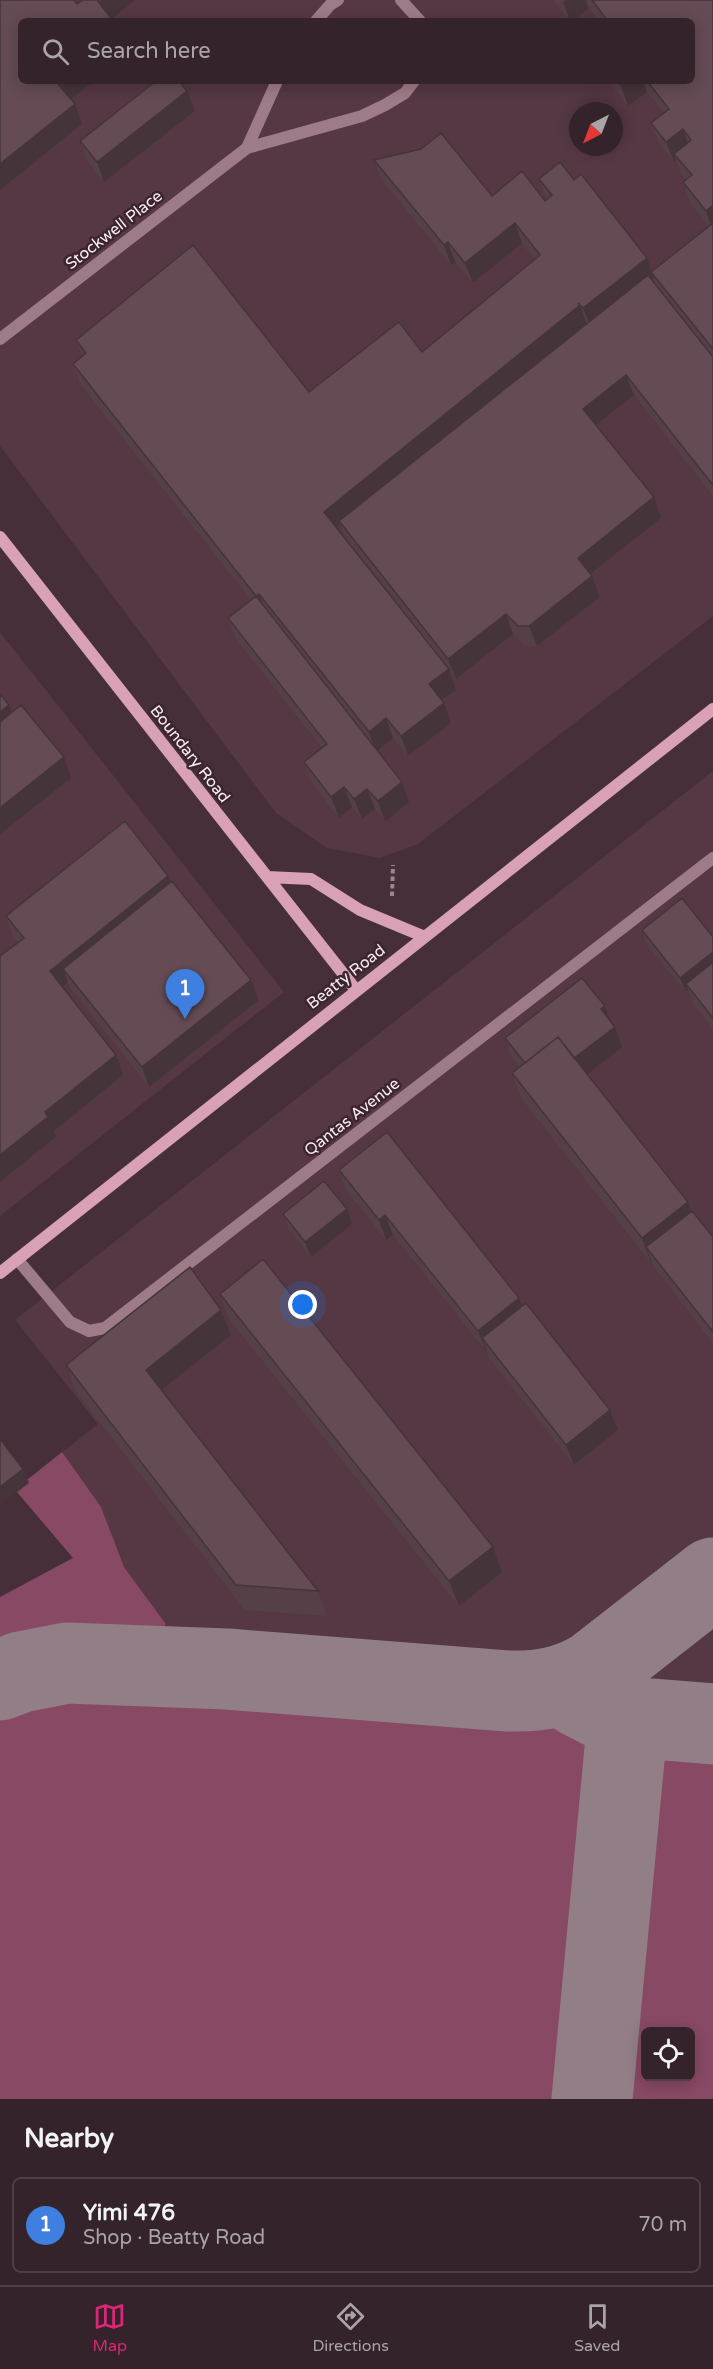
<!DOCTYPE html>
<html lang="en">
<head>
<meta charset="utf-8">
<style>
	body { margin:0; font-family:"Varela Round",sans-serif; background:#3c2b32; color:#f1f3f6 }
	.controls { position:absolute; right:18px; bottom:18px; display:grid; overflow:hidden; border-radius:9px; box-shadow:0 3px 15px #0003 }
	.controls button { width:54px; height:54px; display:grid; place-items:center; padding:0; border:0; border-bottom:2px solid #4e4047; background:#34232a; color:#f1f3f6; font:30px sans-serif }
	.compass { position:absolute; left:569px; top:102px; width:54px; height:54px; border-radius:50%; background:#34232a; box-shadow:0 3px 15px #0003; rotate:222deg }
	.you { position:absolute; left:303px; top:1305px; width:21px; height:21px; margin:-15px; border:4px solid #fff; border-radius:50%; background:#1a73e8; box-shadow:0 0 0 9px #1a73e833 }
	.badge { display:grid; place-items:center; width:39px; height:39px; border-radius:50%; background:#db2777; color:#fff; font-size:20px; font-weight:700 }
	.pin { position:absolute; translate:-50% -50px; filter:drop-shadow(0 2px 3px #0008) }
	.pin::after { content:''; position:absolute; top:32px; width:21px; height:18px; background:inherit; clip-path:polygon(0 0,100% 0,50% 100%) }
	.list { margin:0; padding:0; list-style:none }
	h2 { display:flex; justify-content:space-between; align-items:center; height:78px; margin:0; padding:0 24px; font-size:26px }
	h2 small { font-size:20px; font-weight:400; color:#a9a4a8 }
	.list li { display:grid; grid-template-columns:39px 1fr auto; gap:18px; align-items:center; box-sizing:border-box; height:96px; margin:0 12px 12px; padding:0 12px; border:2px solid #4e4047; border-radius:9px }
	.list b { display:block; font-size:22px; white-space:nowrap }
	.list p { margin:0; font-size:20px; white-space:nowrap; color:#a9a4a8 }
	.list em { font-size:20px; font-style:normal; color:#a9a4a8 }
	.icon { flex:none; width:33px; height:33px; fill:none; stroke:currentColor; stroke-width:2; stroke-linecap:round; stroke-linejoin:round }
	.map { position:relative; flex:none; width:713px; height:2099px; overflow:hidden }
	.search { position:absolute; background:#34232a; box-shadow:0 3px 15px #0003; left:18px; right:18px; top:18px; height:66px; display:flex; align-items:center; gap:15px; box-sizing:border-box; padding:0 21px; border-radius:9px; color:#a9a4a8; font-size:22px }
	.sheet { height:186px; background:#34232a }
	nav { display:flex; justify-content:space-around; align-items:center; box-sizing:border-box; height:84px; border-top:2px solid #4e4047; background:#34232a; font-size:16px; color:#a9a4a8 }
	nav a { display:grid; justify-items:center; gap:3px }
	nav .on { color:#db2777 }
	.map>svg:first-child { display:block }
	.built { fill:#553844; fill-rule:evenodd }
	.green { fill:#884964; fill-rule:evenodd }
	.lines { fill:none; stroke-linecap:round; stroke-linejoin:round }
	.taxiway { stroke:#927e86; stroke-width:81 }
	.path { stroke:#9a868e; stroke-width:4; stroke-dasharray:4.5 3; stroke-linecap:butt }
	.lane { stroke:#9e7b88; stroke-width:12 }
	.street { stroke:#9e7b88; stroke-width:12 }
	.secondary { stroke:#d8a1b6; stroke-width:12 }
	.wall { fill:#564048; fill-rule:evenodd }
	.shaded-wall { fill:#46343b }
	.building { fill:#644b54; stroke:#46343b; stroke-width:1.5 }
	.labels { text-anchor:middle; dominant-baseline:central; stroke-width:5; stroke-linejoin:round; paint-order:stroke }
	.street-label { font-size:16px; fill:#fcedf2; stroke:#3b252e }
</style>
</head>
<body>
<div class="map">
<svg width="713" height="2099" viewBox="0 0 713 2099">
	<rect width="100%" height="100%" fill="#462f38"/>
	<path class="built" d="M0,0H713V616L418,844L380,858L327,848L276,813L0,446ZM21,21H692V81H21ZM578,111H614V147H578Z
		M0,632L284,992L0,1216Z
		M713,771V2099H0V1597L73,1558L17,1492L27,1480L98,1424L15,1320ZM646,2032H690V2076H646Z"/>
	<path class="green" d="M62,1452L101,1507L124,1567L165,1623V1637C139,1668 127,1650 94,1650C88,1651 81,1655 76,1658L75,1676L91,1688L541,1721L713,1731V2099H0V1597L73,1558L17,1492L27,1480ZM646,2032H690V2076H646Z"/>
	<g class="lines">
		<path class="taxiway" d="M0,1680L21,1672L67,1663L227,1669L508,1691C540,1692 567,1687 595,1670L713,1578
			M578,1696L609,1712L628,1717L713,1724
			M592,2099L628,1717"/>
		<path class="path" d="M392,896L393,865"/>
		<path class="lane" d="M17,1259L70,1322L89,1331L105,1328L713,858"/>
		<path class="street" d="M401,0L420,21
			M316,21L330,5L338,0
			M247,148L277,81
			M0,339L247,148L362,116L385,105L405,93L414,81"/>
		<path class="secondary" d="M0,537L356,990
			M267,877L311,879L360,910L425,937
			M0,1273L713,709"/>
	</g>
	<path class="wall" d="M554,0H713V496L634,395L596,425L654,497L661,518L590,574L592,576L600,597L537,646H525L513,634L456,679L450,671L456,690L442,700L444,703L451,723L408,756L393,738L377,751L409,802L385,822L375,809L362,819L352,807L339,818L311,782L304,762L322,748L236,639L228,618L251,600L80,384L73,364L82,356L76,340L309,392L422,352L535,260L522,243L473,283L455,262L451,265L382,180L374,160L492,196L545,201L547,200L539,179L652,272L709,226L690,203L683,182L686,180L681,174L676,160L674,162L659,143L651,123L664,113L647,92L628,106L613,87L611,81H692V21H600L589,8L572,21H570L556,3ZM340,525L345,538L337,528Z
		M195,111L104,182L87,161L80,141Z
		M171,882L251,980L259,1000L149,1087L71,989L68,982L63,987L116,1055L123,1075L54,1131L56,1137L0,1182V956L18,942L13,937L6,916Z
		M642,930L713,937V1029L693,1004L688,990L686,992L647,945Z
		M605,1006L610,1021L615,1027L622,1047L587,1074L688,1202L691,1212L713,1237V1343L654,1267L652,1262L651,1263L521,1098L512,1073L519,1067L512,1058L505,1038Z
		M339,1170L519,1298L522,1307L610,1410L618,1430L574,1465L489,1358L487,1351H486L393,1235L386,1240L346,1190Z
		M347,1209L352,1224L311,1257L288,1228L283,1214Z
		M220,1294L493,1547L502,1572L459,1606L229,1319Z
		M221,1310L231,1335L162,1389L318,1591L327,1616L245,1610L75,1390L66,1365Z"/>
	<path class="shaded-wall" d="M102,0H135L109,21H108L100,1Z
		M566,0H586L589,8L572,21H570L563,2Z
		M61,81H94L65,104L58,84Z
		M628,81H643L647,92L628,106L621,86Z
		M187,91L195,111L104,182L97,162Z
		M75,104L82,124L0,190V164Z
		M683,129L690,149L674,154L676,160L674,162L666,142Z
		M713,205V231L706,211Z
		M515,223L522,243L473,283L465,263Z
		M448,242L455,262L451,265L444,245Z
		M647,258L654,278L591,328L583,308Z
		M580,305L587,325L339,521L340,525L332,532L324,512Z
		M626,375L634,395L591,429L583,409Z
		M654,497L661,518L585,578L578,558Z
		M592,576L600,597L537,646L529,626Z
		M259,594L266,614L256,596Z
		M506,614L513,634L456,679L448,659Z
		M449,669L456,690L436,704L429,684Z
		M444,703L451,723L408,756L401,736Z
		M9,705L16,725L0,738V712Z
		M386,718L393,738L376,752L369,732Z
		M64,757L71,778L0,834V808Z
		M402,782L409,802L385,822L378,801Z
		M344,787L352,807L339,818L331,797Z
		M367,789L375,809L362,819L354,799Z
		M168,876L176,896L63,969L68,982L57,991L50,971Z
		M713,952V971L686,984L688,990L686,992L680,978Z
		M251,980L259,1000L149,1087L142,1067Z
		M605,1006L612,1026L601,1009Z
		M615,1027L622,1047L581,1079L573,1059Z
		M116,1055L123,1075L54,1131L56,1137L0,1182V1155L45,1112Z
		M688,1202L697,1227L646,1247L652,1262L651,1263L642,1238Z
		M347,1209L352,1224L311,1257L305,1242Z
		M385,1215L393,1235L386,1240L379,1220Z
		M519,1298L526,1319L482,1338L487,1351H486L478,1331Z
		M221,1310L231,1335L155,1395L146,1370Z
		M610,1410L618,1430L574,1465L566,1445Z
		M23,1469L29,1483L0,1505V1487Z
		M493,1547L502,1572L459,1606L449,1581Z"/>
	<path class="building" d="M0,0H74L77,4L83,0H97L113,21H21V81H61L58,84L75,104L0,164Z
		M592,0H713V205L706,211L683,182L692,175L674,154L691,140L683,129L666,142L651,123L669,109L647,81H692V21H606L607,20Z
		M156,81H179L187,91L97,162L80,141Z
		M617,81H628L621,86Z
		M441,133L492,196L522,171L545,201L552,195L539,179L560,162L574,180L581,174L647,258L583,308L578,303L580,305L324,512L449,669L429,684L444,703L401,736L386,718L369,732L259,594L256,596L402,782L378,801L367,789L354,799L344,787L331,797L304,762L327,744L228,618L256,596L73,364L86,353L76,340L193,245L309,392L399,322L422,352L540,255L515,223L465,263L448,242L444,245L374,160L421,149Z
		M713,223V349L651,272Z
		M648,275L713,357V485L626,375L583,409L654,497L578,558L592,576L529,626H518L506,614L448,659L339,521Z
		M0,694L9,705L0,712Z
		M21,705L64,757L0,808V722Z
		M125,821L168,876L50,971L116,1055L45,1112L48,1117L0,1155V956L24,938L6,916Z
		M172,881L251,980L142,1067L63,969Z
		M682,898L713,937V952L680,978L642,930Z
		M713,962V1018L686,984Z
		M582,978L605,1006L601,1009L615,1027L574,1058L558,1037L525,1063L505,1038Z
		M558,1037L688,1202L642,1238L512,1073Z
		M387,1132L519,1298L478,1331L385,1215L379,1220L339,1170Z
		M324,1181L347,1209L305,1242L283,1214Z
		M692,1211L713,1237V1332L646,1247Z
		M263,1259L493,1547L449,1581L220,1294Z
		M190,1267L221,1310L146,1370L318,1591L236,1585L66,1365Z
		M526,1303L610,1410L566,1445L482,1338Z
		M0,1439L23,1469L0,1487Z"/>
	<g class="labels">
		<g class="street-label">
			<text transform="translate(114 230) rotate(-38)">Stockwell Place</text>
			<text transform="translate(190 754) rotate(52)">Boundary Road</text>
			<text transform="translate(346 977) rotate(-38)">Beatty Road</text>
			<text transform="translate(352 1117) rotate(-38)">Qantas Avenue</text>
		</g>
	</g>
</svg>
<div class="controls">
<button><svg class="icon" aria-label="locate" viewBox="0 0 24 24"><circle cx="12" cy="12" r="6"/><path d="M12 2v4M12 18v4M2 12h4M18 12h4"/></svg></button>
</div>
<svg class="compass" viewBox="-18 -18 36 36"><path d="M0-13l5 13h-10z" fill="#e53935"/><path d="M0 13l5-13h-10z" fill="#a9a4a8"/></svg>
<div class="you"></div>
<div class="pin badge" style="left:185px;top:1019px;background:#3f7fe0">1</div>
<div class="search"><svg class="icon" aria-label="search" viewBox="0 0 24 24"><circle cx="10" cy="10" r="6"/><path d="M15 15l6 6"/></svg>Search here</div>
</div>
<section class="sheet">
<h2>Nearby<small></small></h2>
<ul class="list">
<li><span class="badge" style="background:#3f7fe0">1</span><div><b>Yimi 476</b><p>Shop · Beatty Road</p></div><em>70 m</em></li>
</ul>
</section>
<nav>
<a class="on"><svg class="icon" aria-label="map" viewBox="0 0 24 24"><path d="M3 6l6-2 6 2 6-2v14l-6 2-6-2-6 2zM9 4v14M15 6v14"/></svg>Map</a>
<a><svg class="icon" aria-label="directions" viewBox="0 0 24 24"><path d="M12 3l9 9-9 9-9-9zM9 14v-3h6M13 9l2 2-2 2"/></svg>Directions</a>
<a><svg class="icon" aria-label="saved" viewBox="0 0 24 24"><path d="M7 4h10v16l-5-4-5 4z"/></svg>Saved</a>
</nav>
</body>
</html>
